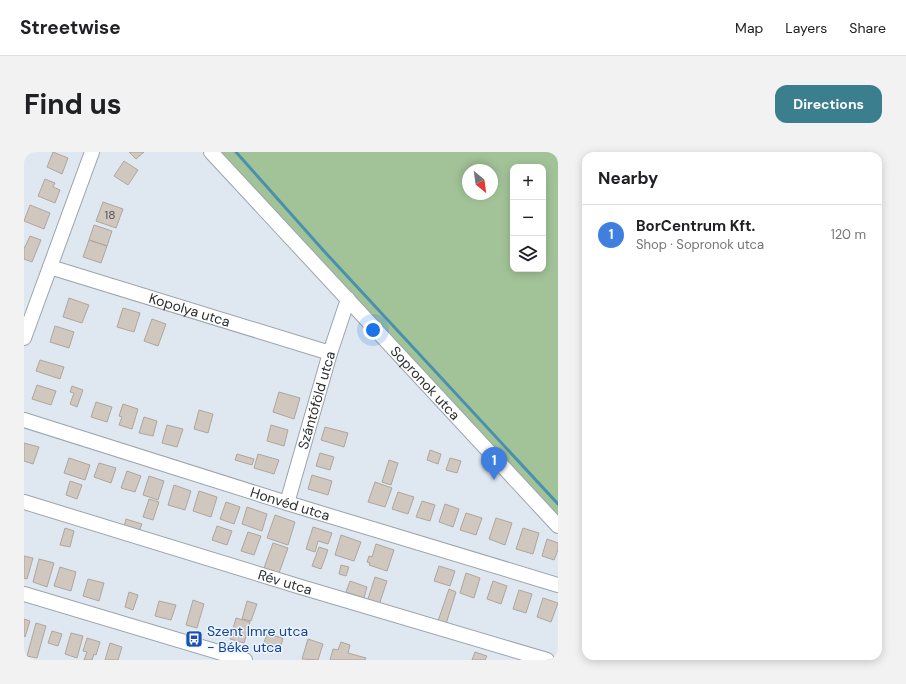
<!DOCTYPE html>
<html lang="en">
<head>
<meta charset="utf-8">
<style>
	body { margin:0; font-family:"DM Sans",sans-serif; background:#f2f2f2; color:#202124 }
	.controls { position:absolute; right:12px; top:12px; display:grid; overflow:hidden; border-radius:8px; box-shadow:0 2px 10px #0003 }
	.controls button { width:36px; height:36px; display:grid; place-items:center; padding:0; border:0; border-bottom:1px solid #e0e0e0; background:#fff; color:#202124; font:20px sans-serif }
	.compass { position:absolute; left:438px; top:12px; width:36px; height:36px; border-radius:50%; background:#fff; box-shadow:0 2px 10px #0003; rotate:151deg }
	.you { position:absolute; left:349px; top:178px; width:14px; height:14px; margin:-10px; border:3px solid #fff; border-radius:50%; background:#1a73e8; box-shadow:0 0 0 6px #1a73e833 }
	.badge { display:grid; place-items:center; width:26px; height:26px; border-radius:50%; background:#3b7e8e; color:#fff; font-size:13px; font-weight:700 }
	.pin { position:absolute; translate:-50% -33px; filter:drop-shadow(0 1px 2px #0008) }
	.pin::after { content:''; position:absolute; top:21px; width:14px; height:12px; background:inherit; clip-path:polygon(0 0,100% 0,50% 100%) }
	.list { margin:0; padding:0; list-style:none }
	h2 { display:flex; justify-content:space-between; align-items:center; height:52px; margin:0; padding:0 16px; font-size:17px }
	h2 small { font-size:13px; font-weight:400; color:#757577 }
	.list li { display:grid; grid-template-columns:26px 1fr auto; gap:12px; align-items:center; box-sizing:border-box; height:60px; padding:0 16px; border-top:1px solid #e0e0e0 }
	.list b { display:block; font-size:15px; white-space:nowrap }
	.list p { margin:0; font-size:13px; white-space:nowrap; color:#757577 }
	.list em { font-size:13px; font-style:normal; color:#757577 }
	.icon { flex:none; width:22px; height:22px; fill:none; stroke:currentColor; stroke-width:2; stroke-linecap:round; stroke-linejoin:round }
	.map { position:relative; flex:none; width:534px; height:508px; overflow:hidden; border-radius:12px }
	header { display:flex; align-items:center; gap:24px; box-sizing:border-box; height:56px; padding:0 20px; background:#fff; border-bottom:1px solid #e0e0e0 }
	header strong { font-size:19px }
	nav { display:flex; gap:22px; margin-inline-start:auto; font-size:14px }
	.intro { display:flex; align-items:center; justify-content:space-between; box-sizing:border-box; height:96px; padding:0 24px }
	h1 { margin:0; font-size:28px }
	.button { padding:10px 18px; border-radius:12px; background:#3b7e8e; color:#fff; font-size:14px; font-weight:700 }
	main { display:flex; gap:24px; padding:0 24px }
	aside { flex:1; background:#fff; border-radius:12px; box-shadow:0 2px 10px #0003 }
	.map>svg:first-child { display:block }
	.green { fill:#a2c398; fill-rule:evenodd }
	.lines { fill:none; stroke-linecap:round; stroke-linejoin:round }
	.stream { stroke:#4a90af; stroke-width:3 }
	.building { fill:#d0c7bf; stroke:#aea69e }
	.minor-casing { stroke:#9ca4ac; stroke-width:16 }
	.minor { stroke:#fff; stroke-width:14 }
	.labels { text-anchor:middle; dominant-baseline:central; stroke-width:3; stroke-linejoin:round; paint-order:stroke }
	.number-label { font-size:12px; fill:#545555 }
	.street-label { font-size:14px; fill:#2b2f32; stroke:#ecf5fd }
	.transit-label { font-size:14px; fill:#164399; stroke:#ecf5fd; text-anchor:start }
</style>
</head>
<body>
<header>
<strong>Streetwise</strong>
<nav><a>Map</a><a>Layers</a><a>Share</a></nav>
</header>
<div class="intro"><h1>Find us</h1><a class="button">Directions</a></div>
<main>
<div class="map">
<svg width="534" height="508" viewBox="0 0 534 508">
	<rect width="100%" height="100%" fill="#dfe8f0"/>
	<path class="green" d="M194,0H534V368ZM489,15H519V117H489ZM444,18H468V42H444Z"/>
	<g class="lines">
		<path class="stream" d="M212,0L299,98L534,352"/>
	</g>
	<path class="building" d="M29,0L44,6L38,22L23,15Z
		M105,0H120L112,7Z
		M100,9L114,18L104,33L90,24Z
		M21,27L31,31L29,35L36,38L31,51L14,44Z
		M79,50L99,57L92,76L72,69Z
		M6,53L26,61L20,77L0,69Z
		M70,73L88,79L83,94L65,88Z
		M6,84L17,88L8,110L0,107V95H1Z
		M65,88L83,94L77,111L59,105Z
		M45,146L65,153L58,171L39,165Z
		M99,156L116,161L110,180L93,175Z
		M128,167L142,172L134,194L120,189Z
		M31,174L50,180L45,196L26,190Z
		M16,208L40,215L36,227L12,219Z
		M13,233L32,239L27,253L8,247Z
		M48,234L59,238L53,255L46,252L50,241L46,240Z
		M255,240L276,246L270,267L249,260Z
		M72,250L88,255L83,270L67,265Z
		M99,252L114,257L108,277L95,273L98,265L95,264Z
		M175,258L189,262L184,281L170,277Z
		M120,265L133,269L129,284L115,281Z
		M143,273L159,277L153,295L138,291Z
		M247,273L264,278L260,294L243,289Z
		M301,275L324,281L320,295L297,288Z
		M0,291L15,295L9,312L0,309Z
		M406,298L417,302L414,312L403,308Z
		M296,301L310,305L306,318L292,314Z
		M213,302L230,307L228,313L211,308Z
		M234,302L255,308L250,322L230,316Z
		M45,306L66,313L61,328L40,321Z
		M426,306L437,309L433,321L422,318Z
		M365,308L374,311L367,333L358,330Z
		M75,311L92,316L87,331L70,325Z
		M103,319L117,324L111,340L97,336Z
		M288,323L308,329L304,343L284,337Z
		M125,324L140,329L134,348L119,343Z
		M46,329L58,333L53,347L42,343Z
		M351,330L368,336L361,355L344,350Z
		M150,333L167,339L161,358L144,353Z
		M175,339L193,345L187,365L169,359Z
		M374,340L390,345L384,362L368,357Z
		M125,347L135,350L129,368L119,365Z
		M398,349L411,353L406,369L392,365Z
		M202,350L216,355L210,372L196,367Z
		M421,352L435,357L429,375L415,370Z
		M223,355L243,362L238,379L218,372Z
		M442,361L458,366L452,383L436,378Z
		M251,363L271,370L264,393L243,386Z
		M472,366L488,371L481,393L465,387Z
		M102,367L118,372L115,380L100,375Z
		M193,374L208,379L203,393L188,388Z
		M289,375L308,381L304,392L294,389L291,400L282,397Z
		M41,376L50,379L46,395L36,393Z
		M499,376L515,381L509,402L492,397Z
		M224,380L237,384L230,403L217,399Z
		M317,383L337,390L330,409L311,403Z
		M523,387L534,391V398L530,408L518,404Z
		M249,391L264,396L255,421L240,416Z
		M352,392L370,398L363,419L345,413L346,411L343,410L345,404L348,405Z
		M295,395L304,398L297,417L288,414Z
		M0,404L9,406L3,427L0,426Z
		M15,407L30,411L23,435L9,430Z
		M317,413L325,415L322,424L315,422Z
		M415,414L431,419L426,434L410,429Z
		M36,415L52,420L47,439L30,434Z
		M442,421L456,426L450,446L436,441Z
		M351,425L363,429L355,453L343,450Z
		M64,427L80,431L75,449L59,444Z
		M326,429L343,435L340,446L322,440Z
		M469,429L483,434L477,452L463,447Z
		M425,437L432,440L422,472L414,469Z
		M495,438L508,442L502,461L489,457Z
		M105,440L114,443L109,458L101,455Z
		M519,446L534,451L527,470L513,465Z
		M169,448L180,452L173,476L162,473Z
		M135,449L152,453L147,468L131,464Z
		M223,449L233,452L227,469L218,467Z
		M212,466L226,470L220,491L206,487Z
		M0,467L6,469L1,485L0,484Z
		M12,471L22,474L13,506L3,504Z
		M28,479L38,482L34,494L24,491Z
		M47,481L59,484L53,506L41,502Z
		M243,482L259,486L255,501L238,496Z
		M63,486L76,490L72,503L70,502L68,508H60L63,500L59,499Z
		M284,487L299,492L294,508L278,507Z
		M317,490L326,493L324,501L342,506L341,508H306L309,497L314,498Z
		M86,491L98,495L94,508H81Z
		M451,500L463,504L461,508H448Z"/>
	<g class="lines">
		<g class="minor-casing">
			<g id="minor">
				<path id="s1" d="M187,0L534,374"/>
				<path id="s2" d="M26,115L306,201"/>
				<path d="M0,186L68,0"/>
				<path id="s3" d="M0,268L263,351L534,433"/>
				<path id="s4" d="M0,350L277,435L523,508"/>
				<path id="s5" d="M263,351L306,201L324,147"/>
				<path d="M0,442L221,508"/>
			</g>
		</g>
		<use href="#minor" class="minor"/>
	</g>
	<defs>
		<g id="bus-square" transform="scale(0.9)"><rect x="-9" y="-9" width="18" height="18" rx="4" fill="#1a4fb4" stroke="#ecf5fd"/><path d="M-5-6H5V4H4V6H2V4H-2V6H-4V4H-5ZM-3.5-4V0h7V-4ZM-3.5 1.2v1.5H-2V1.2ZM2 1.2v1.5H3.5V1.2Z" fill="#fff"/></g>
	</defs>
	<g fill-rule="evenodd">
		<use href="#bus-square" x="170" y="487"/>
	</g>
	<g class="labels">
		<g class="number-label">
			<text x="86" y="63">18</text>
		</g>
		<g class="street-label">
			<text stroke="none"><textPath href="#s2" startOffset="146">Kopolya utca</textPath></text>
			<text stroke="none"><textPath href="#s1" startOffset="315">Sopronok utca</textPath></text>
			<text stroke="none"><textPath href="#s5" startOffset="107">Szántóföld utca</textPath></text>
			<text stroke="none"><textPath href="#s3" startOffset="279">Honvéd utca</textPath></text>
			<text stroke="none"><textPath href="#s4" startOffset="273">Rév utca</textPath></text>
		</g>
		<g class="transit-label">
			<text x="183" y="479">Szent Imre utca<tspan x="183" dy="16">- Béke utca</tspan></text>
		</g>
	</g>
</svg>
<div class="controls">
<button>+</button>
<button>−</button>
<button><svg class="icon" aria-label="layers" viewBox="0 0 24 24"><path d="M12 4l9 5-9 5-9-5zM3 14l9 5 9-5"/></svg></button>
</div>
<svg class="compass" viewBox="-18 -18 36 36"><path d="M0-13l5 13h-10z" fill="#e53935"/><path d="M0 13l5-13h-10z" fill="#757577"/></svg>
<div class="you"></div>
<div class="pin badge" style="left:470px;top:328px;background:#3f7fe0">1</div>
</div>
<aside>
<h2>Nearby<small></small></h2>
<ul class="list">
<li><span class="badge" style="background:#3f7fe0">1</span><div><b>BorCentrum Kft.</b><p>Shop · Sopronok utca</p></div><em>120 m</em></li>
</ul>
</aside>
</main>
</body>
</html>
